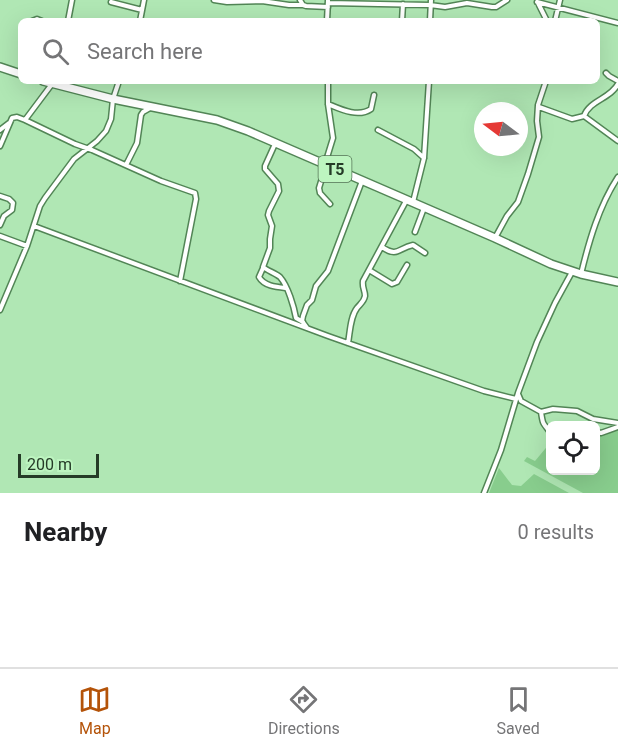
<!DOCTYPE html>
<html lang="en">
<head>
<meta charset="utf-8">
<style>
	body { margin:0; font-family:Roboto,sans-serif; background:#f6f6f6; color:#202124 }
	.controls { position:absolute; right:18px; bottom:18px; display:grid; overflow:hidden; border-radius:9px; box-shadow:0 6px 24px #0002 }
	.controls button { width:54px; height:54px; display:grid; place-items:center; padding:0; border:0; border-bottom:2px solid #e0e0e0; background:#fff; color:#202124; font:30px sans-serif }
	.compass { position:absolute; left:474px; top:102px; width:54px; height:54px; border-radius:50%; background:#fff; box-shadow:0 6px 24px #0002; rotate:286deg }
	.scale { position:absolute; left:18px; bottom:15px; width:81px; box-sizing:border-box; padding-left:6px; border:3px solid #253b27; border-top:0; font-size:16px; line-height:21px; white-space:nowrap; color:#253b27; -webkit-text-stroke:4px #bdf5c0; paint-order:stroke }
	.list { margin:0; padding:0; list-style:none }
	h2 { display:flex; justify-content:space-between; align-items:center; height:78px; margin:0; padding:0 24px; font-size:26px }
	h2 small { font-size:20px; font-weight:400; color:#757577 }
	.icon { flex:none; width:33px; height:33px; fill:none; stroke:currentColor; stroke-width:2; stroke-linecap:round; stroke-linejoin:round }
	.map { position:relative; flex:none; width:618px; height:493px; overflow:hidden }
	.search { position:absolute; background:#fff; box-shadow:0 6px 24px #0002; left:18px; right:18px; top:18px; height:66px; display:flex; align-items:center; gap:15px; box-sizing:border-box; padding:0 21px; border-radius:9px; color:#757577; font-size:22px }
	.sheet { height:174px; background:#fff }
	nav { display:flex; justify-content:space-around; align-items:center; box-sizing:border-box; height:84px; border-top:2px solid #e0e0e0; background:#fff; font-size:16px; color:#757577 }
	nav a { display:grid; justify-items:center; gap:3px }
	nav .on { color:#b45309 }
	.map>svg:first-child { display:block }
	.green { fill:#88cd8d }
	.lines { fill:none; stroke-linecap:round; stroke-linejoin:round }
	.minor-casing { stroke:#528556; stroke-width:7 }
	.highway-casing { stroke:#528556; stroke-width:10 }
	.minor { stroke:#fff; stroke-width:4 }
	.highway { stroke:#fff; stroke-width:7 }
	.labels { text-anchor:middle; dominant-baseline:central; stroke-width:5; stroke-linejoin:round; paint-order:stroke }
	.shield { fill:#bdf5c0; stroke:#537355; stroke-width:1.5 }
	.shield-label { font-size:16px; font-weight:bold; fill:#253b27 }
</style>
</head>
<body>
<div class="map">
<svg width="618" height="493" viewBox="0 0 618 493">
	<rect width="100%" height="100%" fill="#b0e7b4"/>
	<path class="green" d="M618,431V493H583L524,461L527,457L535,461L550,443V470H596V434Z
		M499,468L512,485L521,486L534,474L569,493H489Z"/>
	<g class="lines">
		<g class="minor-casing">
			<path id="minor" d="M214,0L227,2L262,1L289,5H303
				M300,0L303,5L306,6L328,7
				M111,2L142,10
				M537,2L618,23
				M328,3L430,5L445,7L467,3L492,7H496L507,0
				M538,3L547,21
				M32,21L37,19L42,21
				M68,21L72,0
				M140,21L144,0
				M327,21L328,0
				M402,21L403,4
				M430,21L431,0
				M555,21L560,0
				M606,73L609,76L618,81
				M328,104C340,109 358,118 371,109L374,95
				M539,107L572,119L584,116L618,141
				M584,116C590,100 610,99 618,84
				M25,120L52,84
				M0,130L9,123
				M378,130L414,149L424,158
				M275,144L265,166V169L278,184L279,191L269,211L268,215L272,226L270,239V248L263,267C268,271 275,273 280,277C288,286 294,307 296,318L303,322
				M0,146L12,118L17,117L25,120L75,144L92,150L161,181L195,193L196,199L180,281
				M325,164L333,138L328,104V81
				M126,165L137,143L141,115L143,112L150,108
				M326,165L319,188L320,193L330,204
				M0,196L9,199L13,203L12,210L4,216L0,225
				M413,202L424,158L429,81
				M34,226L328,336L484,391L516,399
				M415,232L424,208
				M0,236L27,246
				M495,238L507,216L518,202L528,174L539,137L537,121L538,105L546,81
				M382,247C398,258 398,248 413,245L425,253
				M263,268L259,277C264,286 276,287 286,288
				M369,270L392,284L397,282L407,265
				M581,274C589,241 599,206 618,177
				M0,310L27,246L40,206L45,198L74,159L97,141L106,131L111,119L113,99L119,81
				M307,328L302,321L303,316L307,305L312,300L316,286L328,271L362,181
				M348,343C350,333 350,317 357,308C360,304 364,302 365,296C365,290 362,288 363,281L406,201
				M518,394L521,401L541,412C543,424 542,422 550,432
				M541,412L553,409L577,411L593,419L618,423
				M596,432L601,433L618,427
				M484,493L501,450L518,393L537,342L555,303L572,272"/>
		</g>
		<g class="highway-casing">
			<path id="highway" d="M0,67L21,74
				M43,81L113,99L217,120L248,131L495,238L551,264L581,274L618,282"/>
		</g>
		<use href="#minor" class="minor"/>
		<use href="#highway" class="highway"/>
	</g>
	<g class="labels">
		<rect class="shield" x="318.5" y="156" width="33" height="26" rx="4.5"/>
		<g class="shield-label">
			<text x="335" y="169">T5</text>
		</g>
	</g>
</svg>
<div class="controls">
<button><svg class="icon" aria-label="locate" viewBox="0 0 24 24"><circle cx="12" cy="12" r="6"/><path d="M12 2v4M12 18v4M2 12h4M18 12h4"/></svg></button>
</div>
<svg class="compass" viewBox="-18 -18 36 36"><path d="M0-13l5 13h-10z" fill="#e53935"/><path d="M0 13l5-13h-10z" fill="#757577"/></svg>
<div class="scale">200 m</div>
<div class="search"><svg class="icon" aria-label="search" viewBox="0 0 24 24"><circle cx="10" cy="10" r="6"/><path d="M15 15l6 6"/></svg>Search here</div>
</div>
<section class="sheet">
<h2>Nearby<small>0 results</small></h2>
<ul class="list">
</ul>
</section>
<nav>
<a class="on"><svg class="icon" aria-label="map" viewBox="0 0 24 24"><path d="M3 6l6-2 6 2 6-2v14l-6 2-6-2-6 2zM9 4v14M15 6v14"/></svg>Map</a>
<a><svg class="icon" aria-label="directions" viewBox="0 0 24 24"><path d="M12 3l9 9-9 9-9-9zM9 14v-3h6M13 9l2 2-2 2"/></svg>Directions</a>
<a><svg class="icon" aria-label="saved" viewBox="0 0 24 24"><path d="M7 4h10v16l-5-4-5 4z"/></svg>Saved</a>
</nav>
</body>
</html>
